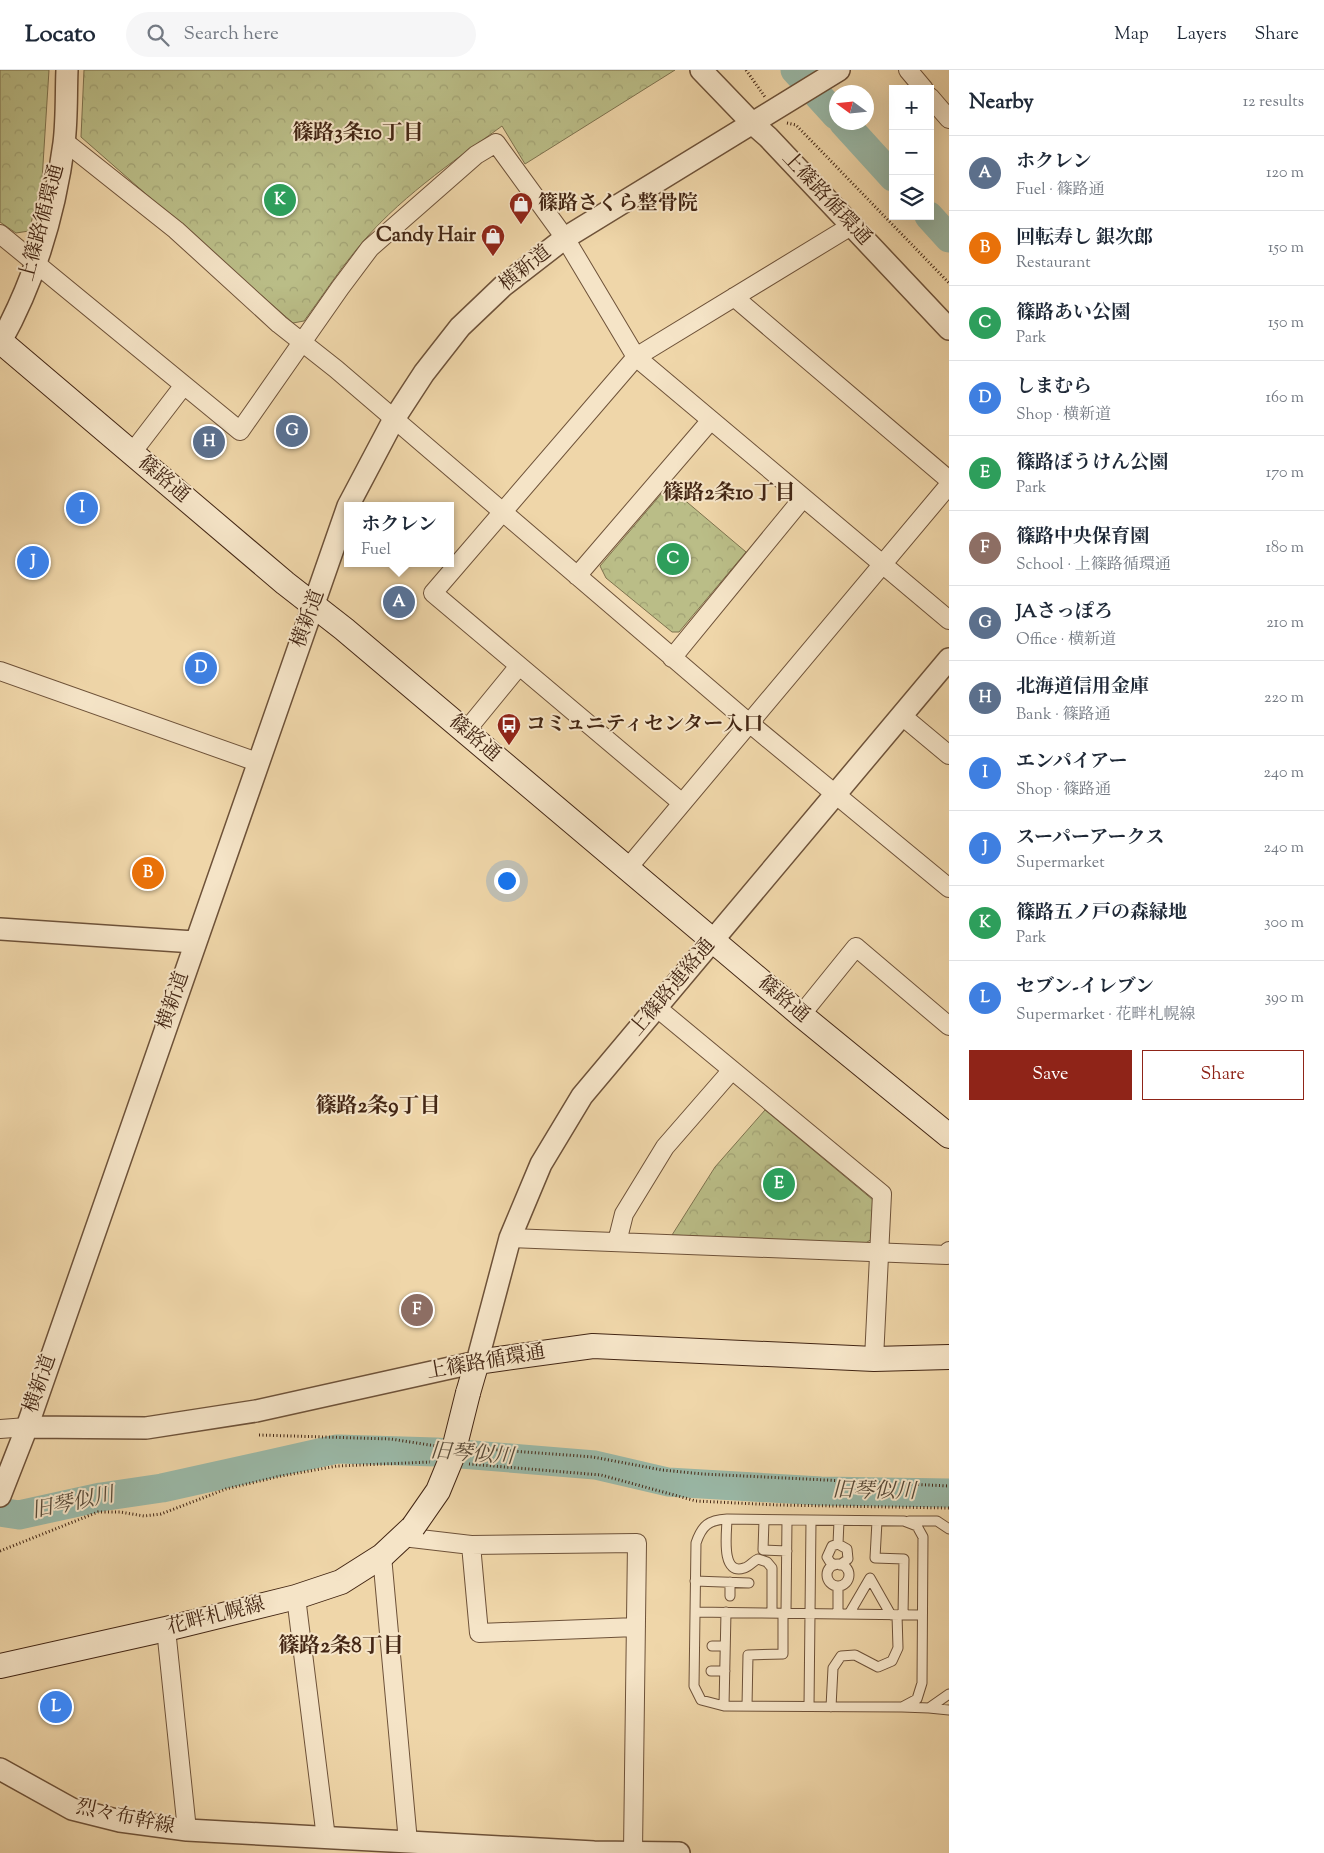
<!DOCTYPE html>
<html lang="en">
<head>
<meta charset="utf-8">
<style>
	body { margin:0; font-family:"Sorts Mill Goudy","Noto Serif JP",serif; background:#f6f6f7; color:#1f2937 }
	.controls { position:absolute; right:15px; top:15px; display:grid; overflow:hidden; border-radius:0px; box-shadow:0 5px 20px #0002 }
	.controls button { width:45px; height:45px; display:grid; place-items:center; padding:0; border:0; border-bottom:1px solid #e0e1e3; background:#fff; color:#1f2937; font:25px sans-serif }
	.compass { position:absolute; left:829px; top:15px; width:45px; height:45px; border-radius:50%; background:#fff; box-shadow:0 5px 20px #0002; rotate:285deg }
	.you { position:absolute; left:506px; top:810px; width:18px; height:18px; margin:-12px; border:4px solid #fff; border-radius:50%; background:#1a73e8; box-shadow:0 0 0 8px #1a73e833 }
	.badge { display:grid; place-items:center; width:32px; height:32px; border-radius:50%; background:#8f2418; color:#fff; font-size:16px; font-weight:700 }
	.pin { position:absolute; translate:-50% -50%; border:2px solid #fff; box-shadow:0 1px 5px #0006 }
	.popup { position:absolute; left:344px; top:432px; width:110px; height:65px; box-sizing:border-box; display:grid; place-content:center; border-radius:0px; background:#fff; filter:drop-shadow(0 1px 4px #0005); font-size:16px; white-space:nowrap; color:#747a83 }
	.popup b { font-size:19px; color:#1f2937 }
	.popup::after { content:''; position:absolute; left:50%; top:100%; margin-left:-10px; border:10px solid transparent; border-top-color:#fff }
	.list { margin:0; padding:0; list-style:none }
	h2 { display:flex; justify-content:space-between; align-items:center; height:65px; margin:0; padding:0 20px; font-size:21px }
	h2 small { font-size:16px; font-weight:400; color:#747a83 }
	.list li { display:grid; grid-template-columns:32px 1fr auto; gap:15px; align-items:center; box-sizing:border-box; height:75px; padding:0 20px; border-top:1px solid #e0e1e3 }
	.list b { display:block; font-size:19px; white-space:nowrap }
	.list p { margin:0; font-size:16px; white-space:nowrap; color:#747a83 }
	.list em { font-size:16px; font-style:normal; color:#747a83 }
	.actions { display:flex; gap:10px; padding:15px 20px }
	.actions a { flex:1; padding:11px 0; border:1px solid #8f2418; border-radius:0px; text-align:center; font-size:18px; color:#8f2418 }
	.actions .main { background:#8f2418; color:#fff }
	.icon { flex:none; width:28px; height:28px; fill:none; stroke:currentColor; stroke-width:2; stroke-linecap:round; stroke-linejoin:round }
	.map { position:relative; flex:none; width:949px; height:1783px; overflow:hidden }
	header { display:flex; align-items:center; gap:30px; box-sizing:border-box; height:70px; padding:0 25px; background:#fff; border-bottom:1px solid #e0e1e3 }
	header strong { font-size:24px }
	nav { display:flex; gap:28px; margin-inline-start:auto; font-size:18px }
	.search { width:350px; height:45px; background:#f6f6f7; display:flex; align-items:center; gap:12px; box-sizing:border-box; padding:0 18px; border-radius:28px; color:#747a83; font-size:19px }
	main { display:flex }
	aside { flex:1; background:#fff }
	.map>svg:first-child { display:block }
	.forest { fill:url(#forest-crowns); stroke:#7e724e }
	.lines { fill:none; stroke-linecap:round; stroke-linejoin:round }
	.river { stroke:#9ab9a8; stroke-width:29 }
	.service-casing { stroke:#6e5239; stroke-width:11 }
	.minor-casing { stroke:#6e5239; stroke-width:20 }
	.tertiary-casing { stroke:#6e5239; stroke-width:24 }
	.secondary-casing { stroke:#432614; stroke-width:26 }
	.path { stroke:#432614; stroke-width:3; stroke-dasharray:1 2.5; stroke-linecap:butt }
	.service { stroke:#f5e4c7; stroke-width:9 }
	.minor { stroke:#f5e4c7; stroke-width:18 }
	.tertiary { stroke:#f5e4c7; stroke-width:21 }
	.secondary { stroke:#f5e4c7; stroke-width:24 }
	.secondary-bridge-casing { stroke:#432614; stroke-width:26; stroke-linecap:butt }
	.secondary-bridge { stroke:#f5e4c7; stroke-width:24 }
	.labels { text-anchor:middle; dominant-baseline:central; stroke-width:4; stroke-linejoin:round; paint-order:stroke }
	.street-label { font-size:20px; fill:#432614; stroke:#f5e4c7 }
	.poi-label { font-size:20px; font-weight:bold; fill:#432614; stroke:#f5e4c7; text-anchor:start }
	.neighbourhood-label { font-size:21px; font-weight:bold; fill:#432614; stroke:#f5e4c7 }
	.water-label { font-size:21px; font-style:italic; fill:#594b39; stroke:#f5e4c7 }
</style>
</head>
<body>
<header>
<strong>Locato</strong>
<div class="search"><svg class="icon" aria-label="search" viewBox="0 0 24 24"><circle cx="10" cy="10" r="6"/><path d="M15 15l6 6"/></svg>Search here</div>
<nav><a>Map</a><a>Layers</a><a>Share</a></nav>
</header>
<main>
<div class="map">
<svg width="949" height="1783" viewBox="0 0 949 1783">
	<defs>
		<pattern id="forest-crowns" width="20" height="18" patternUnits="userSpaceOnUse" patternTransform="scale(1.25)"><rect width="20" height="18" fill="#babd87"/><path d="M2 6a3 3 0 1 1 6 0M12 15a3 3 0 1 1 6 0" fill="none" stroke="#a1a274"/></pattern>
	</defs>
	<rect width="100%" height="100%" fill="#efd6a9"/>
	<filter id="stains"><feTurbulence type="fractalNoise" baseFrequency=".004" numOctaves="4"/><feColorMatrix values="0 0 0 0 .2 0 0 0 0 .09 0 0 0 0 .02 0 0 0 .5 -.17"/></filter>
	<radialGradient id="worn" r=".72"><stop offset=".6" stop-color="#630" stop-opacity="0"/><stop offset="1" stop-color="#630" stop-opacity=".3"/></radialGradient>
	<path class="forest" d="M0,0H49L42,110L29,161L16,163L0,152Z
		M84,0H675L525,94L502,56C451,93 396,130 356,180C337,203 321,228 304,251L293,253L81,67Z
		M668,416L746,482L679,562H672L606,508L600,496Z
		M765,1040L873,1130L872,1169L864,1174L672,1165L715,1097Z"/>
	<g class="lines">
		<path class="river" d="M795,0L836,45
			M843,52L893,107
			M929,146L949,168
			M0,1442L19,1445L101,1427L162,1418L337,1379L436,1382L595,1395L668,1412L821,1421L949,1423"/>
		<g class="service-casing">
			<path id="service" d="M727,1449L904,1451L917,1456L923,1467L922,1613L917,1629L902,1637L724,1636L701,1630L694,1616L696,1473C702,1455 709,1450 727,1449Z
				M727,1449C727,1461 720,1506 744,1498C749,1497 753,1491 758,1489L767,1492L772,1498V1543
				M764,1450L763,1480L787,1481
				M877,1451L875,1488L904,1489L903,1545
				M909,1451H937L949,1459
				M838,1474L839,1451
				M827 1505a11 11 0 1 1 22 0a11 11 0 1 1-22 0Z
				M835,1495L830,1492L827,1487L832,1476L838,1474L847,1479L848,1489L840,1495
				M695,1511L749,1513
				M730,1526V1512
				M695,1542L921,1545
				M786,1543L787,1450
				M838,1544V1516
				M849,1544L870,1508L891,1545
				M712,1576H725
				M711,1601H725
				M724,1636L726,1542
				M747,1636L748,1585L783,1584V1543
				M809,1636L811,1451
				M831,1637L833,1598L841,1586L855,1585L878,1597L892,1591L898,1578L897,1545
				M902,1637L929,1638L949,1624
				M929,1638L949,1640"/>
		</g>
		<g class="minor-casing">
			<path id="minor" d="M908,0L924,19
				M930,27L949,49
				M64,71L176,160L279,254L336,299L748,652L949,818
				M0,164L240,361L340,218L370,178L476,85L496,73L565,168L636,287L949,550
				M734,227L949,410
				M131,384L184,315
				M577,506L711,350
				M672,588L803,428
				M0,601L257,692
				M901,645L949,685
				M465,662L519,596
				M682,733L433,523L636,287L851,156
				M627,799L949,415
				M656,937L882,1124L874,1289
				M801,945L856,877L949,956
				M510,1168L947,1185L949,1181
				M617,1172L624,1144L665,1077L732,1000
				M0,1359L27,1357
				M403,1467L471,1475L637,1473L633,1781
				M471,1475L479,1563L636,1557
				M382,1486L408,1772
				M296,1527L326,1768
				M166,1559L187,1760"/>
		</g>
		<g class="tertiary-casing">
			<path id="tertiary" d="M701,0L752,53L768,67L949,259
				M0,273C34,212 55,143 64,73C67,49 66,24 67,0
				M348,436L394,349L424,303L460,257L503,216L565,168L839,0
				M0,859L194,872
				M27,1357L146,1358L256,1341L477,1292L510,1168L541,1094L582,1026L949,589
				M0,1426L27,1357L348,436
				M0,1699L72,1739L120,1751L187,1760L594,1782L679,1783"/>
		</g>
		<g class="secondary-casing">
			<path id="secondary" d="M0,271L285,513L344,559L801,945L949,1066
				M468,1323L477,1292L593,1276L874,1289L949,1287
				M0,1596L166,1559L296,1527L341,1512L382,1486L413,1457"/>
		</g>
		<path class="path" d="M746,0L765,27
			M787,53L796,55L949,213
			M259,1365L391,1369L436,1376
			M472,1378L593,1387L662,1400L703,1404L949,1416
			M469,1394L601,1405L696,1431L778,1435L949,1438
			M0,1481L98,1442H120L144,1446L161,1444L226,1419L281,1406L337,1396L430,1392"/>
		<use href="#service" class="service"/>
		<use href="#minor" class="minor"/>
		<use href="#tertiary" class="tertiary"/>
		<use href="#secondary" class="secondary"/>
		<g class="secondary-bridge-casing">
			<path id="secondary-bridge" d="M413,1457L438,1421L452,1387L468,1323"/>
		</g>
		<use href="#secondary-bridge" class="secondary-bridge"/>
	</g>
	<defs>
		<g id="shop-pin" transform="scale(1.25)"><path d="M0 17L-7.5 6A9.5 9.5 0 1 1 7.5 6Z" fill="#8f2418" stroke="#f5e4c7"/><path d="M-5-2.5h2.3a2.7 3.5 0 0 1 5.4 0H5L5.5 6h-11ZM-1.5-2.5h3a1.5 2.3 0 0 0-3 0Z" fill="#fff"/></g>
		<g id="bus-pin" transform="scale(1.25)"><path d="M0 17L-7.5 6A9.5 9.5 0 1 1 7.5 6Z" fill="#8f2418" stroke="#f5e4c7"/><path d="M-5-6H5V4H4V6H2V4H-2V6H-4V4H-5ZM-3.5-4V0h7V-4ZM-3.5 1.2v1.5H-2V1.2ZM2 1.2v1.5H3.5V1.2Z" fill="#fff"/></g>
	</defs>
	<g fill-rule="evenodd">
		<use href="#shop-pin" x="521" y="134"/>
		<use href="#shop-pin" x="493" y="166"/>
		<use href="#bus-pin" x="509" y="655"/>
	</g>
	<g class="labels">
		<g class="street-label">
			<text transform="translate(826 129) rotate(47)">上篠路循環通</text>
			<text transform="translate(43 153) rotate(-75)">上篠路循環通</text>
			<text transform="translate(526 199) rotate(-39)">横新道</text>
			<text transform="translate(163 410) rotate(40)">篠路通</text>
			<text transform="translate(309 549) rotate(-70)">横新道</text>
			<text transform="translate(474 669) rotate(40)">篠路通</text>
			<text transform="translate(673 918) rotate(-50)">上篠路連絡通</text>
			<text transform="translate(783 930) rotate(40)">篠路通</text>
			<text transform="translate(174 931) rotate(-71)">横新道</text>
			<text transform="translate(486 1293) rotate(-10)">上篠路循環通</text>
			<text transform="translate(41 1314) rotate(-71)">横新道</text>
			<text transform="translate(216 1547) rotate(-14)">花畔札幌線</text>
			<text transform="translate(125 1748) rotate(12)">烈々布幹線</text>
		</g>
		<g class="poi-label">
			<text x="538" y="134">篠路さくら整骨院</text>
			<text x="476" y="166" text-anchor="end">Candy Hair</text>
			<text x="526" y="655">コミュニティセンター入口</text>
		</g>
		<g class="neighbourhood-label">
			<text x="358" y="64">篠路3条10丁目</text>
			<text x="729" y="424">篠路2条10丁目</text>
			<text x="378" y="1037">篠路2条9丁目</text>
			<text x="341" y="1577">篠路2条8丁目</text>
		</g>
		<g class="water-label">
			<text transform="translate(472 1385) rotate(4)">旧琴似川</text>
			<text transform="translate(874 1422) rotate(1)">旧琴似川</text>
			<text transform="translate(73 1434) rotate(-12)">旧琴似川</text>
		</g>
	</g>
	<rect width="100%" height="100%" filter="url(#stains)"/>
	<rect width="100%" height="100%" fill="url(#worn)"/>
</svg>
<div class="controls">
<button>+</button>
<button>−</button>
<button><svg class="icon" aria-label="layers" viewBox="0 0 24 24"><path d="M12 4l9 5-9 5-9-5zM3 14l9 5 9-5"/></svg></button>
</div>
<svg class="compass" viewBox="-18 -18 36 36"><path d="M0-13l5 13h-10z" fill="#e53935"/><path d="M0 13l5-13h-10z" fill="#747a83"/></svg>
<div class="you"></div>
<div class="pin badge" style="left:399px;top:532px;background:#5c6f8a">A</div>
<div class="popup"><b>ホクレン</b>Fuel</div>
<div class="pin badge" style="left:148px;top:803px;background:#e8710a">B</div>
<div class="pin badge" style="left:673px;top:489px;background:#2e9e5b">C</div>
<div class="pin badge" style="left:201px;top:598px;background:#3f7fe0">D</div>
<div class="pin badge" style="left:779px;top:1114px;background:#2e9e5b">E</div>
<div class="pin badge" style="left:417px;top:1240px;background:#8d6e63">F</div>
<div class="pin badge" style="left:292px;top:361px;background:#5c6f8a">G</div>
<div class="pin badge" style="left:209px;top:372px;background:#5c6f8a">H</div>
<div class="pin badge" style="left:82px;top:438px;background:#3f7fe0">I</div>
<div class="pin badge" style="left:33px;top:492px;background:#3f7fe0">J</div>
<div class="pin badge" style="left:280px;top:130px;background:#2e9e5b">K</div>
<div class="pin badge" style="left:56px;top:1637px;background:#3f7fe0">L</div>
</div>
<aside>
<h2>Nearby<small>12 results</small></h2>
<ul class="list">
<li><span class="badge" style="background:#5c6f8a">A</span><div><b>ホクレン</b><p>Fuel · 篠路通</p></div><em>120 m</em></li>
<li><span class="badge" style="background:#e8710a">B</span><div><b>回転寿し 銀次郎</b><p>Restaurant</p></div><em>150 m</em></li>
<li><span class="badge" style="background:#2e9e5b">C</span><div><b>篠路あい公園</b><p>Park</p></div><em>150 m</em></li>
<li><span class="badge" style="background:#3f7fe0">D</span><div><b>しまむら</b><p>Shop · 横新道</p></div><em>160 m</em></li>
<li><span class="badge" style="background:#2e9e5b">E</span><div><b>篠路ぼうけん公園</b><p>Park</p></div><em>170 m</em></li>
<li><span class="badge" style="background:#8d6e63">F</span><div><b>篠路中央保育園</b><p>School · 上篠路循環通</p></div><em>180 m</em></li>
<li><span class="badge" style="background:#5c6f8a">G</span><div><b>JAさっぽろ</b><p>Office · 横新道</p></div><em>210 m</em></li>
<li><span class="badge" style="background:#5c6f8a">H</span><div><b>北海道信用金庫</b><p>Bank · 篠路通</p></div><em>220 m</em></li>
<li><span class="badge" style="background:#3f7fe0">I</span><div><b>エンパイアー</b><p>Shop · 篠路通</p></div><em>240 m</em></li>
<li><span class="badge" style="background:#3f7fe0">J</span><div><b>スーパーアークス</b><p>Supermarket</p></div><em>240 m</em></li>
<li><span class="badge" style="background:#2e9e5b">K</span><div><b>篠路五ノ戸の森緑地</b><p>Park</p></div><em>300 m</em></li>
<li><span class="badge" style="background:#3f7fe0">L</span><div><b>セブン-イレブン</b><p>Supermarket · 花畔札幌線</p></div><em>390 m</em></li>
</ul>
<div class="actions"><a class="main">Save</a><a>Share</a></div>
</aside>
</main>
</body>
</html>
